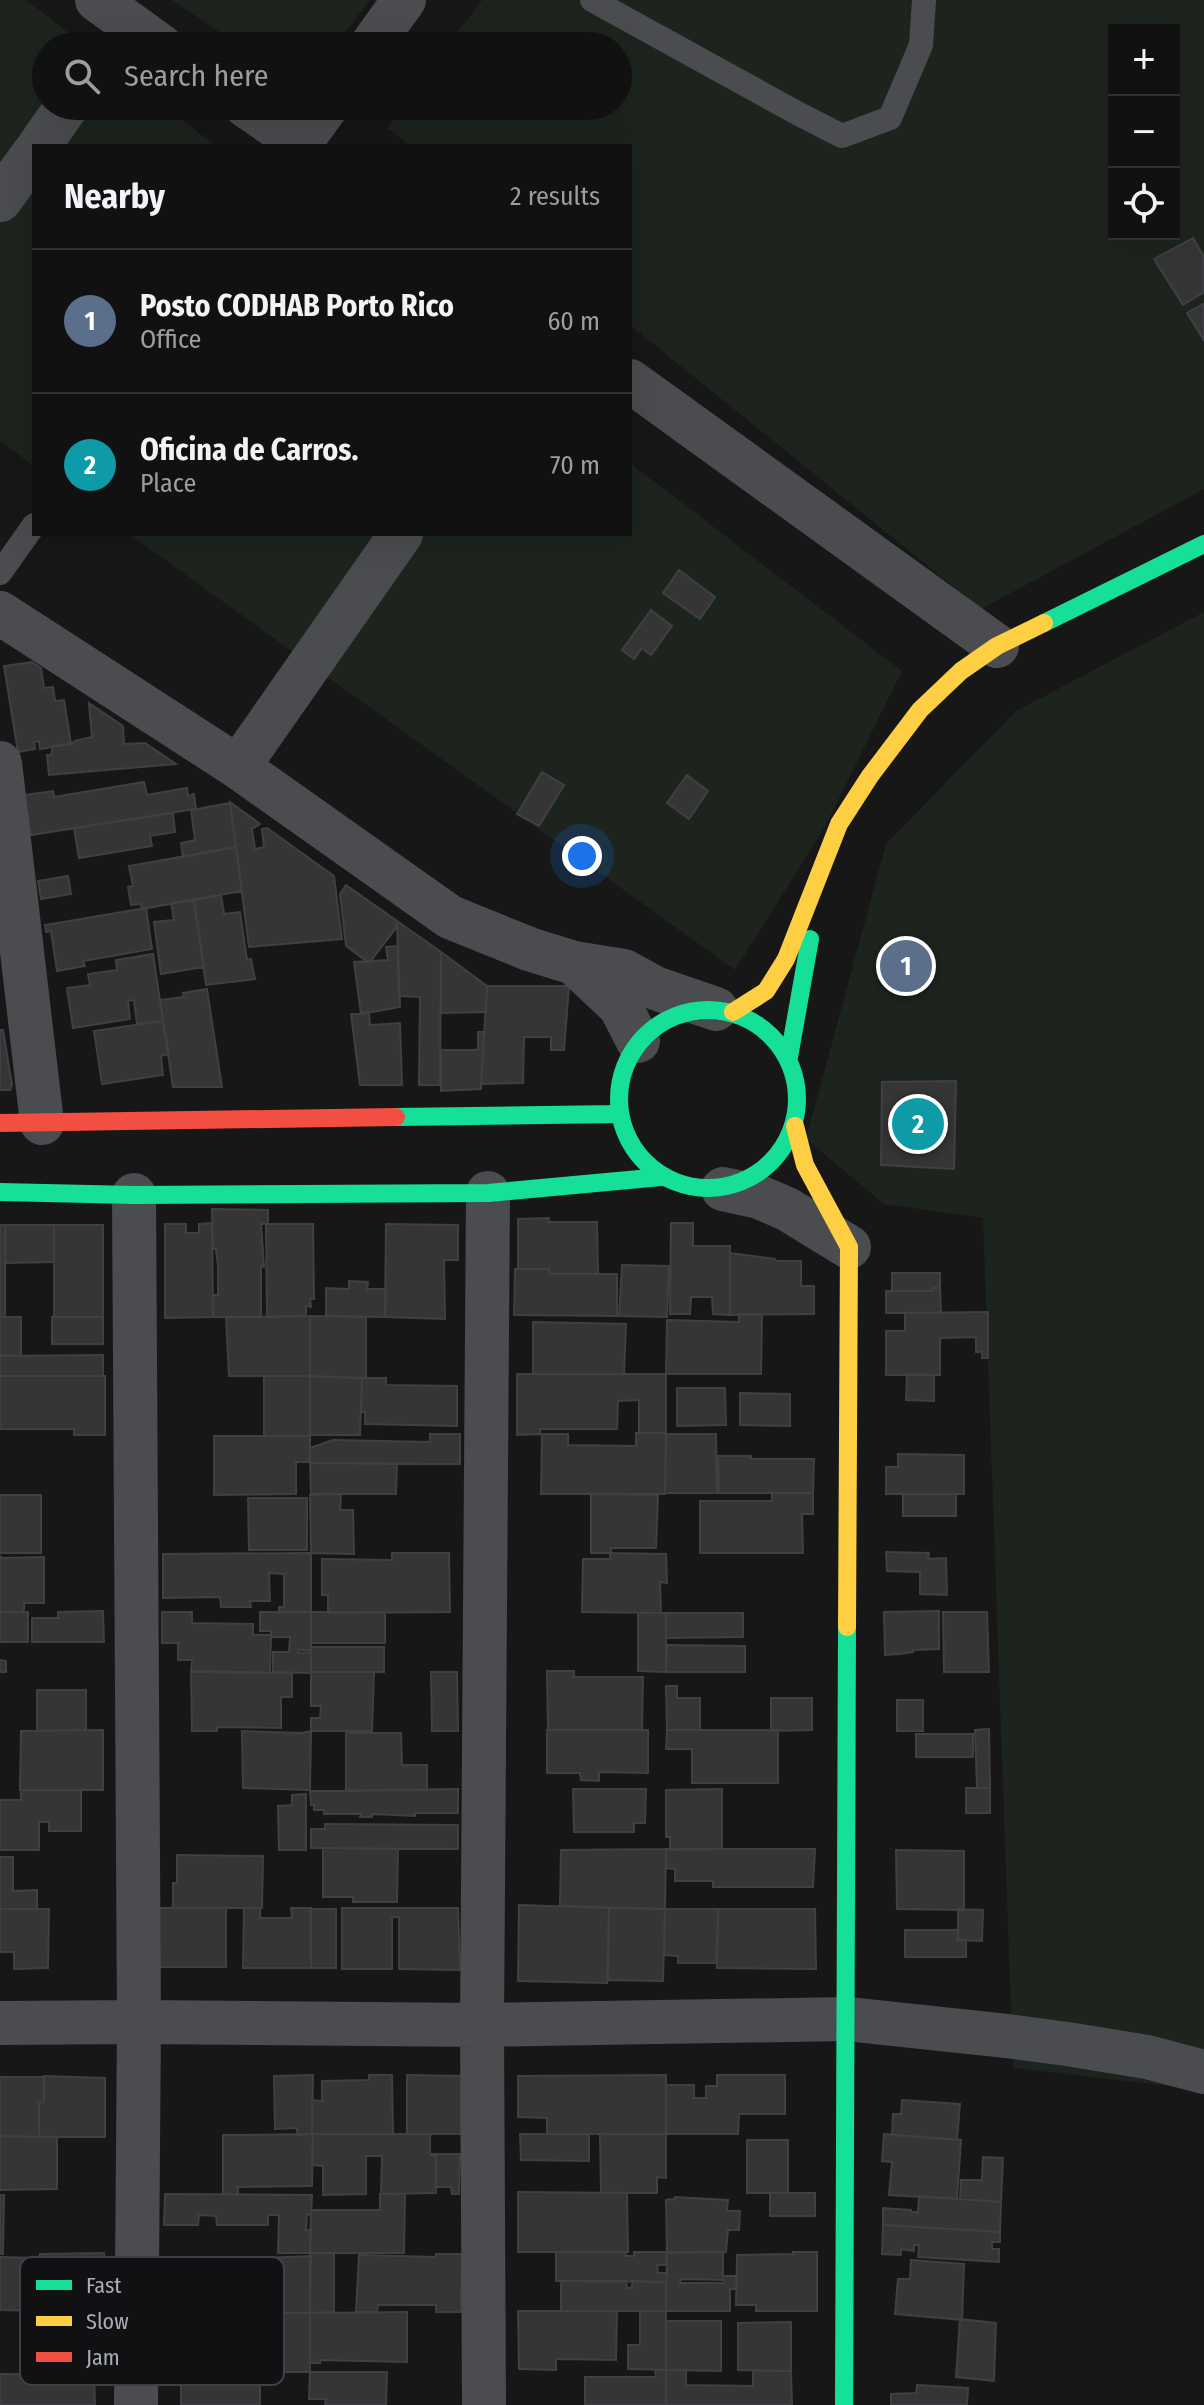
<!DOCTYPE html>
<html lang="en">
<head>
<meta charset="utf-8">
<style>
	body { margin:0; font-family:"Fira Sans Condensed",sans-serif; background:#1e1f1f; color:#f1f3f6 }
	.controls { position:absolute; right:24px; top:24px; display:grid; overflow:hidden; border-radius:0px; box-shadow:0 8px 32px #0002 }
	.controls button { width:72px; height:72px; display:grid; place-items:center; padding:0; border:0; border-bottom:2px solid #303131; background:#111; color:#f1f3f6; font:40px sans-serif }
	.you { position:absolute; left:582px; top:856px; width:28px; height:28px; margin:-20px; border:6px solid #fff; border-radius:50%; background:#1a73e8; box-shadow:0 0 0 12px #1a73e833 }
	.badge { display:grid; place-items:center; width:52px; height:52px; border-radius:50%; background:#2563eb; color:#fff; font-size:26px; font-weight:700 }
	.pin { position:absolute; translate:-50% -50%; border:4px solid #fff; box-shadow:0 2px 8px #0006 }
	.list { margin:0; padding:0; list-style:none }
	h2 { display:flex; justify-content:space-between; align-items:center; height:104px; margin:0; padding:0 32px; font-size:34px }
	h2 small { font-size:26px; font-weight:400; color:#9c9d9f }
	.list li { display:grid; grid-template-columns:52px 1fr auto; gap:24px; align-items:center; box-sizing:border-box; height:144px; padding:0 32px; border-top:2px solid #303131 }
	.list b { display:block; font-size:30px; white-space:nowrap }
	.list p { margin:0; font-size:26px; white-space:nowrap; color:#9c9d9f }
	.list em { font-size:26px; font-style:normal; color:#9c9d9f }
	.icon { flex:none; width:44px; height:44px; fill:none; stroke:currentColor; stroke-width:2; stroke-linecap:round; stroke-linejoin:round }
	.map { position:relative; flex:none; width:1204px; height:2405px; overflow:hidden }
	.search { position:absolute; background:#111; box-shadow:0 8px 32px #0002; left:32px; top:32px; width:600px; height:88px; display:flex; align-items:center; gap:20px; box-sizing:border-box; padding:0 28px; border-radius:44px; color:#9c9d9f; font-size:30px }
	.panel { position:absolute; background:#111; box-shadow:0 8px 32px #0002; left:32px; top:144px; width:600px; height:392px; border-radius:0px }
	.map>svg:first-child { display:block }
	.green { fill:#1d241e; fill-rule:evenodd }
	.building { fill:#353536; stroke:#3f4043; stroke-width:2; fill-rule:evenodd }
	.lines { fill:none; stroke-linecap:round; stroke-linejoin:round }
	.lane { stroke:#4b4c50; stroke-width:24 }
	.street { stroke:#4b4c50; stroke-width:44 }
	.fast { stroke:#16e098; stroke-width:18 }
	.slow { stroke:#ffcf43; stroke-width:18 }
	.jam { stroke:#f24e42; stroke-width:18 }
	.key { fill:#111113; stroke:#3e4045; stroke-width:2 }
	.key-label { font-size:22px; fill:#a8adb8 }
</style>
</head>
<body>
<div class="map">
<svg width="1204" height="2405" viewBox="0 0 1204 2405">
	<rect width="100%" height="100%" fill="#171717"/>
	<path class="green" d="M0,0H26L86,46H46V106H164L216,146H34V466L0,441Z
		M172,0H370L335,46H240Z
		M482,0H1204V489L981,609L630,325V146H410L387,127L402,106H618V46H447ZM1114,30H1174V234H1114Z
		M630,463L902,671L825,827L735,970L129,534H630Z
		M1204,612V2090L1013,2068L983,1218L884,1204L806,1139L886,844L1016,711Z"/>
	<path class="building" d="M1193,238L1204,257V292L1183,305L1154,259Z
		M1203,304L1204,305V340L1187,313Z
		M679,570L715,597L700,619L663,593Z
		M651,610L672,626L651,655L642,648L634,659L622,650Z
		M32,662L41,668L44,688L53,687L55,701L64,700L71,744L40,749L39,741L34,742L35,749L18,752L4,666Z
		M89,703L123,726L124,744L145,743L176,764L49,775L47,755H51L53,746L71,744L75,741L92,737Z
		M542,772L564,785L539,826L517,814Z
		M687,775L708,791L689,819L667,803Z
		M144,782L147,795L187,788L188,796L194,794L196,809L31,835L24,795L53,791L54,797Z
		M230,802L260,824L252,829L255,849L264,847L262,829L267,828L334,876L342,939L249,947Z
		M230,803L236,847L183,857L181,843L195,840L191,810Z
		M173,813L175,832L150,836L152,846L79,858L74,828Z
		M236,847L242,891L142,909L141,904L131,905L128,887L133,886L129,866Z
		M68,876L71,894L41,899L38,881Z
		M346,885L397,921L396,928L369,963L346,946L340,894Z
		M221,895L224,914L240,912L247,960L251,959L255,979L206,985L194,900Z
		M194,900L204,967L161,974L154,922L174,920L171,903Z
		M146,908L152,949L83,961L85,966L57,971L51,931L46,932L45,925Z
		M397,921L441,952L440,1085H419L420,997L399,996Z
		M398,946L400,1007L361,1014L354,962L388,960L386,947Z
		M441,952L487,986L486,1012L441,1013Z
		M153,954L163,1021L137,1024L134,1000L128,1001L130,1019L73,1028L67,988L90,985L88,974L117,970L116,960Z
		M487,986H569L564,1050H551V1037H524L523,1083L481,1084Z
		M207,989L222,1087H173L160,1000L184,997L183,993Z
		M369,1012L370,1025L400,1023L402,1085H360L351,1014Z
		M163,1021L169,1054L161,1056L163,1075L102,1084L94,1031Z
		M0,1030H3L12,1085L10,1090H0Z
		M478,1032H484L481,1089L441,1091V1050H478Z
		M956,1081L954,1169L881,1165L882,1082Z
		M212,1209L268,1210V1224H261L264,1267L261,1266V1317H213V1295H218V1267L216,1249H213Z
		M549,1218L548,1222H597L598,1274H549V1269H518V1219Z
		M212,1223L213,1317L165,1318V1224H186V1233H199V1224Z
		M671,1223H693V1246H730V1315L713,1314L712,1297H691L690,1314H670Z
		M266,1224H313L314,1299H310L311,1307L306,1306V1316L267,1317Z
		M386,1224L458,1225V1260H444L445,1319L385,1317Z
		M0,1225H5V1317H0Z
		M5,1225H54V1262L5,1263Z
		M54,1225H103V1317H54Z
		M730,1253L775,1259L776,1261H801V1286H814V1314L730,1315Z
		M622,1265L669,1266L667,1317L619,1316Z
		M515,1269H549V1274H617V1316L514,1315Z
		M892,1273H940V1288H933V1291H892Z
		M349,1281L368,1282L367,1289H386L385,1317L326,1316V1288L349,1289Z
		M933,1288H940L941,1313H886V1291H933Z
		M988,1312V1358H982V1352H976V1337L940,1338V1375H886V1331H905V1313Z
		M739,1314H762L761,1374H666L667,1320L739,1322Z
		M310,1316L366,1317V1378L310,1376Z
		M310,1316V1376H229L226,1317Z
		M0,1317H21V1356L0,1355Z
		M52,1317H103V1344H52Z
		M533,1322L626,1324L624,1374H533Z
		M103,1355V1376H0V1356Z
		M517,1374H666V1433H639V1400L618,1401L617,1429H540V1434L517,1435Z
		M907,1374L934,1375V1401L906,1400Z
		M0,1376H105V1435H74V1429H0Z
		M264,1376H310V1436H264Z
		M310,1376L362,1378L360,1435H310Z
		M362,1378H386V1385L457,1386V1426L365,1424V1412H361Z
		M677,1388H725L726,1425L677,1426Z
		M740,1393L790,1394V1426L740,1425Z
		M636,1433H666L665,1494H541L542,1434H568V1445L636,1446Z
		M430,1434H460V1464L310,1463V1448L333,1440L430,1442Z
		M666,1434H716L717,1493H665Z
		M214,1436H310V1462H296V1494L214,1495Z
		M898,1454L964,1455V1494H886V1467H898Z
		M718,1456H751V1459H814L813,1493H719Z
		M310,1463L397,1464L396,1494H311Z
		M772,1493H813V1514H802L803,1553H700V1501H772Z
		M341,1494L340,1510H353L354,1554L311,1553L310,1495Z
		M591,1494L658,1495L656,1548H611V1553H591Z
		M903,1494H956V1516H903Z
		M0,1495H41V1553H0Z
		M248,1498H307V1550H249Z
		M886,1552L929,1553L928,1559L946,1558L947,1595L920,1594V1572L887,1571Z
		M311,1553V1612H279V1607H284V1574L269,1573L270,1601H250L251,1607H221L220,1597L163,1598V1554Z
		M392,1553H449L450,1612L328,1613V1595H322V1559L392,1560Z
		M610,1553L666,1554L667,1583L660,1582L661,1613L582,1612L583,1559H610Z
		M0,1556L3,1558L44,1557V1603H24V1612H0Z
		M103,1611L104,1642H32V1618H58V1612Z
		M939,1611V1649L912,1650L913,1652L900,1654L885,1655L884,1612Z
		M0,1612H28V1642H0Z
		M162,1612H192V1623L253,1624V1635H271L270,1673L191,1672L192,1660H178V1643H162Z
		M260,1612H311V1650H298V1653L311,1652V1673L273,1672V1652H289L290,1637H271V1631H260Z
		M311,1612H385V1643H311Z
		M943,1612H987L989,1672H944Z
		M638,1613H666V1672L638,1671Z
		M666,1613H743V1637L666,1638Z
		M667,1645L745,1646V1672H666Z
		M311,1647H384V1672H311Z
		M0,1660L6,1661V1672H0Z
		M191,1671L292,1673V1697H281V1728L217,1727V1731H192Z
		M547,1671H574V1677H643L642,1730H548Z
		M311,1672H374L372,1731H311V1718H320L321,1706H311Z
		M431,1672H457L458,1731H432Z
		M666,1686H677V1698H700V1730H667Z
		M37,1690H86V1730L37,1731Z
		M771,1698H812V1730L771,1731Z
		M897,1700H923V1731H897Z
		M989,1729L990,1788H977L975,1730Z
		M103,1730V1790H20L21,1731Z
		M547,1730H648V1773L599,1772V1781L581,1780L580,1773H547Z
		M667,1730H778V1783H692V1749H666Z
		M242,1731L301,1733L311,1731L310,1790L243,1788Z
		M346,1733H401L402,1765H427V1790L346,1791Z
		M916,1734H973V1757H916Z
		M966,1788H990V1813H966Z
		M458,1789V1813H415V1816L372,1814V1817H360L361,1814H324V1810H314V1805H311L310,1791Z
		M573,1789H646L645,1823H634V1832H574Z
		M722,1789V1849L670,1850V1837H666V1790Z
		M21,1790H81V1831H49V1822H39V1850H0V1800H21Z
		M306,1794V1850H279L278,1806L292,1805V1795Z
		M325,1824L458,1825V1849L311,1848V1829H325Z
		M323,1848L398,1849L397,1902H353V1897H323Z
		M666,1849H815L813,1887H713V1881H675V1869L666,1868Z
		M666,1849L665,1909L560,1906L561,1850Z
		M896,1850L964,1851V1910L897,1909Z
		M177,1855L263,1856L262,1908H173V1883H177Z
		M0,1857H13V1891L37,1890V1909H0Z
		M519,1905L609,1908L607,1983L518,1981Z
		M159,1908H226V1967H158Z
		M244,1908H260V1918H292L291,1908H311V1968H243Z
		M342,1908H458L460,1970L399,1969V1917H392V1969H342Z
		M609,1908L665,1909L663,1981L608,1980Z
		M0,1909H49L48,1968L14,1969V1952H0Z
		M310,1909H336V1968H311Z
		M665,1909H718L716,1963H678V1956L664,1955Z
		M718,1909H815L816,1969L717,1968Z
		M958,1909L983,1910L982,1941L958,1940Z
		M905,1930H958V1940H966V1957H905Z
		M313,2075L312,2134L297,2135V2128L275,2129L274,2076Z
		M369,2075H392L393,2134H312V2100L322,2101V2081L369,2080Z
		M407,2075L461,2076V2134H407Z
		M666,2075V2134H547V2118L518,2117V2076Z
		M717,2075H785V2114H739L738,2134H666V2085H694V2098H706V2086H717Z
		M44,2076L105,2078V2137H39V2103L44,2102Z
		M0,2077H44V2102L39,2103V2137L0,2136Z
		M902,2100L960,2104L957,2140L892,2135L893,2114H901Z
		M313,2134H430V2153L431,2155L436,2156V2193L381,2194L382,2156H366V2194L323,2195V2166L312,2165Z
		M313,2134L312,2186L238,2187V2195L223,2194V2135Z
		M520,2134H589V2161L521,2160Z
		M600,2134H666V2178L657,2177V2193H601Z
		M884,2134L961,2140L957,2199L889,2195L892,2162L882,2161Z
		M0,2136L57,2137V2189L0,2190Z
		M747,2140H788V2193H747Z
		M431,2154H460L459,2194H452L451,2187H436V2156Z
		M983,2157L1003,2158L1001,2202L960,2199L961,2180H982Z
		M518,2192L627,2193L628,2252H518Z
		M770,2193H815V2216H770Z
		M165,2194L312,2195L311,2215L307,2214L306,2230L311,2229L310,2253H278L279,2215H268V2225H217L216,2216L199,2215L198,2225H164Z
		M380,2194H405L404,2253H310L311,2210H380Z
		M0,2195H4L3,2254H0Z
		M919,2196L1001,2202L1000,2232L883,2225V2208L911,2210V2212H918Z
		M675,2197L728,2200L727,2211H740L739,2230H728L726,2252H667L666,2200L674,2199Z
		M883,2225L1000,2232V2242H992V2249H999V2262L918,2257L919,2245H914V2251L901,2249V2255L882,2254Z
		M556,2252H625L626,2256H634V2252H667L666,2265H657L658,2273H667L666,2282L556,2281Z
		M793,2252H817V2311H756V2305H736L737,2255L793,2254Z
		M104,2253L105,2272H61V2314H39L40,2311L0,2310V2257L39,2258L40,2254Z
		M310,2253H334V2312L310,2313Z
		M667,2253L723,2252V2276H736L737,2289H730V2311H666ZM681,2279L724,2280V2283H680Z
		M436,2254H462L461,2312H436V2305H378L377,2312H356L359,2255L436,2257Z
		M311,2256L310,2313H229L228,2276H263V2258Z
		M911,2260L964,2264L962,2320L895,2314L898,2279H910Z
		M561,2281H626L627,2288H632V2281L666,2282V2311H561Z
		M518,2311H617L616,2360L556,2359V2370L519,2369Z
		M640,2311H666V2370L628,2369V2345H640Z
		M407,2312V2362L320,2360V2363H310V2313Z
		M227,2313H310V2372H226Z
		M960,2319L996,2323L994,2381L956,2377Z
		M666,2321H721V2371L666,2370Z
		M791,2322V2371L738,2370V2323Z
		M655,2370H666V2405H585V2377H656Z
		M666,2370H686V2385L753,2386V2371H791L792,2405H666Z
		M181,2372H260V2405H181Z
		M310,2372H387L386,2405H325L326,2399H309Z
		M0,2374L94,2375L95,2405H0Z
		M917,2385L968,2388L967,2405H891V2394L916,2393Z"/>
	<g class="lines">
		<path class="lane" d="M592,0L797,113L842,136L890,118L921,45L924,0
			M0,573L34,525"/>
		<path class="street" d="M97,0L161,46
			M371,46L404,0
			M246,106L304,146
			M300,143L327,106
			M39,146L67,106
			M0,200L34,153
			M630,381L997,646
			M0,613L238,767L450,917L529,949L574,963L624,971L655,988L716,1009
			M0,763L42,1123
			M238,767L401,534
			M574,963L620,1006L638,1041
			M723,1189L759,1197L787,1209L849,1247
			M134,1195L139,2022L136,2405
			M0,2023L139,2022L482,2025L847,2019L1007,2036L1067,2044L1147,2057L1204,2072
			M484,2405L482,2025L488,1193"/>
		<path class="fast" d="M1044,623L1204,544
			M619 1099a89 89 0 1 1 178 0a89 89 0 1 1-178 0Z
			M789,1057L810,939
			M396,1117L618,1114
			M0,1192L134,1195L488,1193L661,1177
			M844,2405L847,1627"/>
		<path class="slow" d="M733,1012L766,991L786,959L839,824L870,776L920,710L961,671L997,646L1044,623
			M795,1126L805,1165L849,1247L847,1627"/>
		<path class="jam" d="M0,1123L396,1117"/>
	</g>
	<rect x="20" y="2257" width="264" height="128" rx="12" class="key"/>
	<rect x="36" y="2280" width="36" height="10" fill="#16e098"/>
	<rect x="36" y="2316" width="36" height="10" fill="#ffcf43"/>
	<rect x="36" y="2352" width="36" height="10" fill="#f24e42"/>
	<g class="key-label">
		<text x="86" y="2293">Fast</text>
		<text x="86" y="2329">Slow</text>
		<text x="86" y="2365">Jam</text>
	</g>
</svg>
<div class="controls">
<button>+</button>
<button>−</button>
<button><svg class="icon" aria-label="locate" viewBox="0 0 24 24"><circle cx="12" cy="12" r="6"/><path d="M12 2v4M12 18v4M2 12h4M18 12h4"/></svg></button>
</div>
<div class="you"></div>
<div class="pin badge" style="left:906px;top:966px;background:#5c6f8a">1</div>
<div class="pin badge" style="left:918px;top:1124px;background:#0f9aa8">2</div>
<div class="search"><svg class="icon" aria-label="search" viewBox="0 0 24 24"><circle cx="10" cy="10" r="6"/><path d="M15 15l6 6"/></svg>Search here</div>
<section class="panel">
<h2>Nearby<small>2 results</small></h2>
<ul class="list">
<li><span class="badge" style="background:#5c6f8a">1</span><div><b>Posto CODHAB Porto Rico</b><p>Office</p></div><em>60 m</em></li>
<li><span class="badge" style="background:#0f9aa8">2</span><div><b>Oficina de Carros.</b><p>Place</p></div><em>70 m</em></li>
</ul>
</section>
</div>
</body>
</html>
